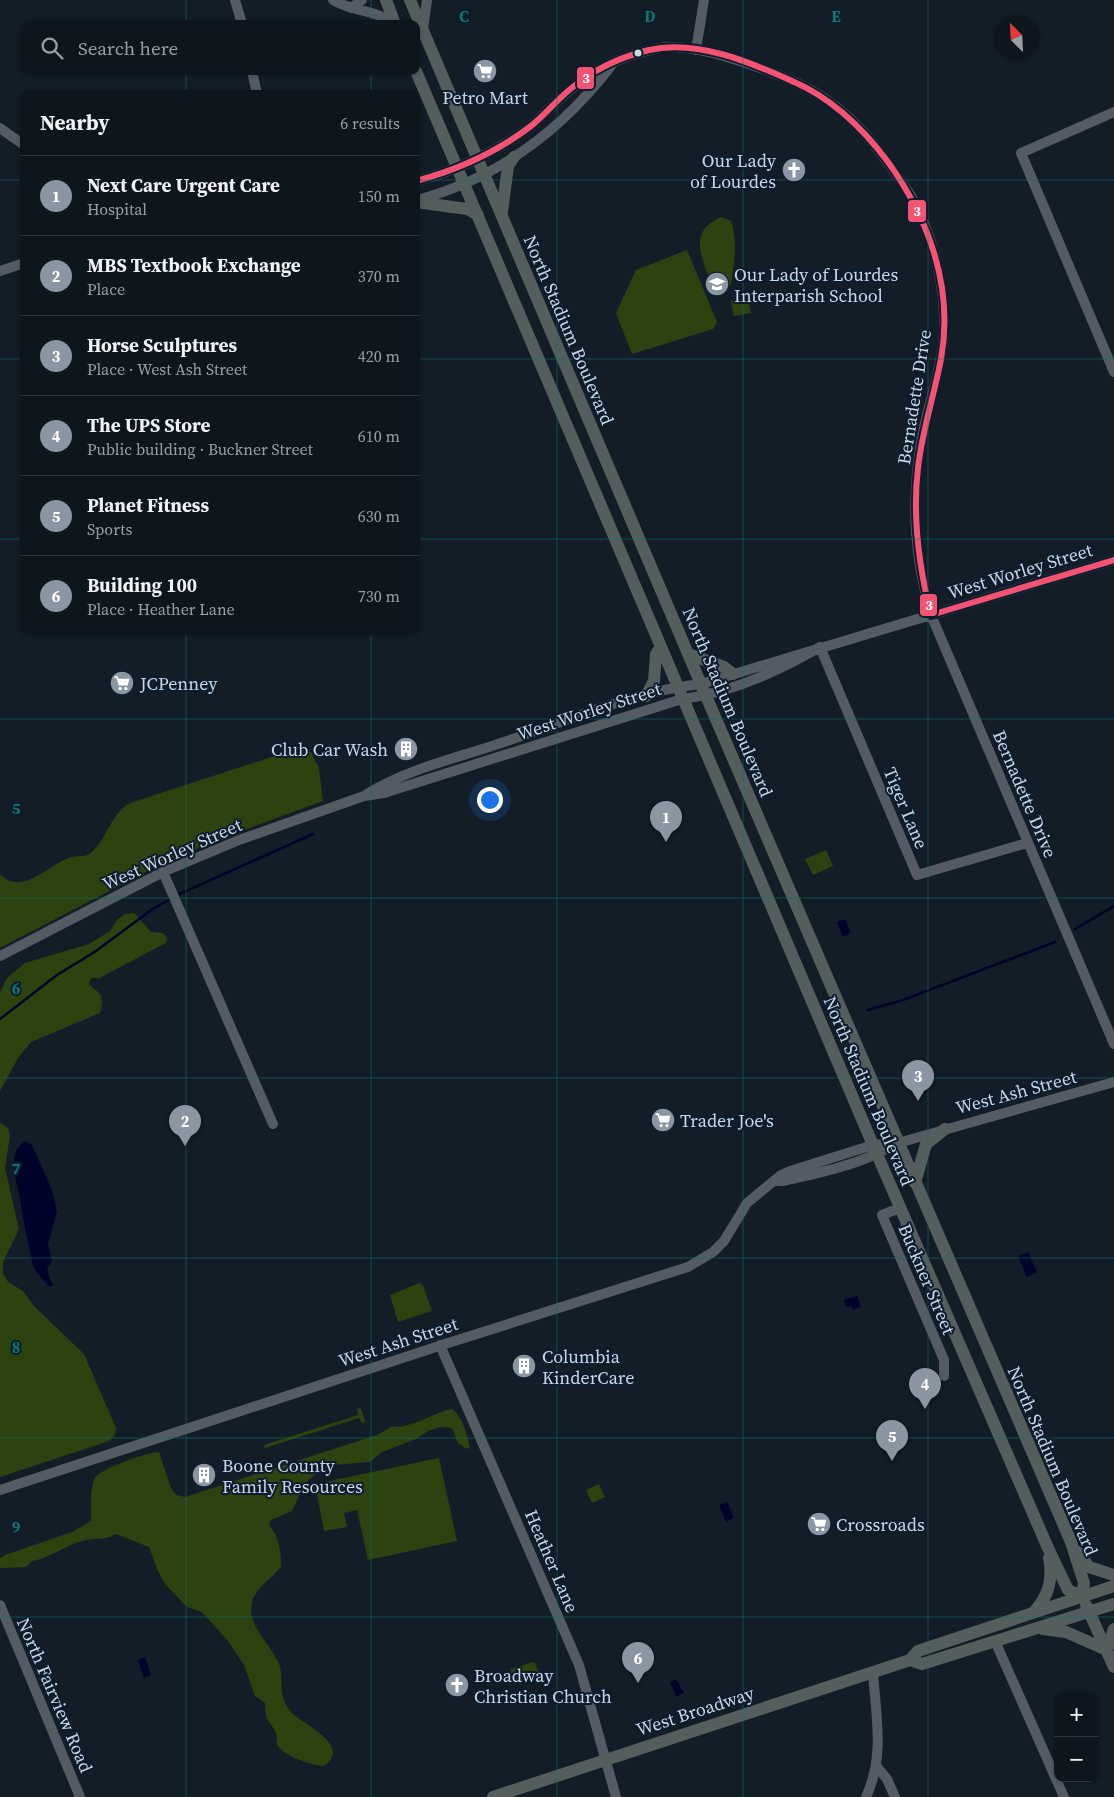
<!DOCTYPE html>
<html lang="en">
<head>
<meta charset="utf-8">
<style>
	body { margin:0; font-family:"Source Serif 4",serif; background:#1c232a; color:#f1f3f6 }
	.controls { position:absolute; right:15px; bottom:15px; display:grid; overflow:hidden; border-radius:10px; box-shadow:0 1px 4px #0004 }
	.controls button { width:45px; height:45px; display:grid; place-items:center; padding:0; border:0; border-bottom:1px solid #2e353b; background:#0e161d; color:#f1f3f6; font:25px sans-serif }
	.compass { position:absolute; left:994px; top:15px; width:45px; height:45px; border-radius:50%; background:#0e161d; box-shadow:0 1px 4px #0004; rotate:336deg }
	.you { position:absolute; left:489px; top:799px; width:18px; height:18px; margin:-12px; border:4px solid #fff; border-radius:50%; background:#1a73e8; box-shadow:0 0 0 8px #1a73e833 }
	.badge { display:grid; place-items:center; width:32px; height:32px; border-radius:50%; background:#8b96a2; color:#fff; font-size:16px; font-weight:700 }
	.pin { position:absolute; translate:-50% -41px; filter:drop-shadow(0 1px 2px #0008) }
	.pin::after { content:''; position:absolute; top:26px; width:18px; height:15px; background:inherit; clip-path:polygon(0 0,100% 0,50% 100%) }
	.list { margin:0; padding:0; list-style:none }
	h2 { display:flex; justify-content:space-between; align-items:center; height:65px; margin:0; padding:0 20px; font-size:21px }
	h2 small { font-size:16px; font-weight:400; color:#9b9fa4 }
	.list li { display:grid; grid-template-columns:32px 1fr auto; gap:15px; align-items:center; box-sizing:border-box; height:80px; padding:0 20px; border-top:1px solid #2e353b }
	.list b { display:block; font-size:19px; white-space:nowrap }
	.list p { margin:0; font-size:16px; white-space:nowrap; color:#9b9fa4 }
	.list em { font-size:16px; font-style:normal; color:#9b9fa4 }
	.icon { flex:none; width:28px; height:28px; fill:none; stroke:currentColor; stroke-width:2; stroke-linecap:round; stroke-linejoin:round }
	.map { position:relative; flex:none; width:1114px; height:1797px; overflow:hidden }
	.search { position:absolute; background:#0e161d; box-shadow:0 1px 4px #0004; left:20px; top:20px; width:400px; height:55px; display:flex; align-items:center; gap:12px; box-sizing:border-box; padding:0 18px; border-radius:10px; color:#9b9fa4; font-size:19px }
	.panel { position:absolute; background:#0e161d; box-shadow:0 1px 4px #0004; left:20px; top:90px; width:400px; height:545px; border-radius:10px }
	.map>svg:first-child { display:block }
	.green { fill:#2d430f }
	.water { fill:#02032a }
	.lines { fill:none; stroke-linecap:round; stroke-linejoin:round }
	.stream { stroke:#02032a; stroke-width:2.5 }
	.minor { stroke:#545b62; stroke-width:10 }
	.major { stroke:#545e5d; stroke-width:12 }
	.bus-1-casing { stroke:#0b1d2f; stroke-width:10 }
	.bus-1 { stroke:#f65372; stroke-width:6 }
	.grid { fill:none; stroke:#0f766e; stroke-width:1; stroke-opacity:0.55 }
	.bus-dot { fill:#ccd7e4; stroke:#0b1d2f; stroke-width:2 }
	.labels { text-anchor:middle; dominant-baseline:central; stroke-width:4; stroke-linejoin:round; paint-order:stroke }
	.poi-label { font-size:18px; fill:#ccd7e4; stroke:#0b1d2f; text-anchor:start }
	.street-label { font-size:18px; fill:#ccd7e4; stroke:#0b1d2f }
	.grid-label { font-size:16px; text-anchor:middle; font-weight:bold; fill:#0f766e; stroke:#0b1d2f; stroke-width:4; stroke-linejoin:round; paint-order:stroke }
	.line-badge { stroke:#0b1d2f; stroke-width:2 }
	.badge-label { font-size:14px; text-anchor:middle; font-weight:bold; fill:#fff }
</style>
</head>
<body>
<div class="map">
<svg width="1114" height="1797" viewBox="0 0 1114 1797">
	<rect width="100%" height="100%" fill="#131d27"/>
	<path class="green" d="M721,217L731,221C738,242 734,263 731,285L714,289C710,283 708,274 705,267C697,244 696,228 721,217Z
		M687,250L717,322L713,329L632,354L616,313L636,270Z
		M748,298L751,313L734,316L731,301Z
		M299,748L311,752L319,768L323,801L222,838L159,865L0,948V874C22,898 51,862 72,857C81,855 86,858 93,851C108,836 111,814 130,803Z
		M826,850L833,866L813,875L805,859Z
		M134,913L151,932L163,933L167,938L166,943L99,978H91L89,984C100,995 105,993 100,1013L31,1042L18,1058L0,1091V992L7,978L25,963L89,944L110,931L117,920L125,914Z
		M0,1123L8,1128L10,1135L5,1168L19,1229L3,1262V1273L8,1282L23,1291L34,1306L84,1354L116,1428L115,1435L109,1441L0,1477Z
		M419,1283L423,1285L432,1311L398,1322L390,1295Z
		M357,1408L361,1409L365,1421L364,1423L361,1422L359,1418L265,1448L264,1445L358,1415Z
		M452,1409C462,1415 467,1435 470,1447L467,1449L458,1443L452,1428L441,1427L428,1431L416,1439L382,1452L370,1462L333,1465L317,1473L305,1483L292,1511L271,1520L269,1524C279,1538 281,1550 281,1567C271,1579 256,1587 252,1602C246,1626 271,1644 279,1664C285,1681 276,1694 291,1712C303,1725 353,1745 324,1766C312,1765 285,1757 278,1746C276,1742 278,1736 275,1731C267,1716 266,1724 265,1703L255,1696L244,1665L228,1641L202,1612L187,1607L165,1584L157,1569L149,1547L116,1534C102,1541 99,1537 86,1540C67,1544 51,1558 32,1561L26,1567L0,1568V1558L5,1555L72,1532L91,1521C92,1508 89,1490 95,1478C99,1469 148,1452 159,1452L171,1488L176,1495L185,1497L377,1435L393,1426C406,1431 437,1411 452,1409Z
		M439,1458L457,1541L368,1560L357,1510L344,1513L347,1527L324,1531L315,1484Z
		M599,1484L605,1497L592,1503L586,1490Z
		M534,1662L540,1674L514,1683L510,1669Z"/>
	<path class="water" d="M845,919L851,933L843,937L837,922Z
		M25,1141L32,1145L52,1190L57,1212L48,1244L52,1261L47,1269L53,1286H49C44,1280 35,1273 33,1265C29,1245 24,1226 21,1205C19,1185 4,1155 25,1141Z
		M1028,1252L1037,1272L1027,1277L1018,1256Z
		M857,1296L861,1307L853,1310L852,1306L846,1307L844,1300Z
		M727,1502L734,1518L726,1522L719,1505Z
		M145,1657L151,1675L144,1678L138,1660Z
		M676,1679L684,1693L676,1697L670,1682Z"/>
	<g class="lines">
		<path class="stream" d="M175,896L313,834
			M1075,929L1114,906
			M868,1010L903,1000L1055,942
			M0,1019L57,975L96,951L154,908L171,899"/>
		<path class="minor" d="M235,0L242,24
			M333,0C352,12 376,9 393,24
			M351,8L362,0
			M423,29L427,0
			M696,50L704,0
			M252,71L257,94
			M1114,112L1021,153L1114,372
			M0,128L24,145
			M416,181C456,171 498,151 531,126C548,112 562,94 580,82C603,65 632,53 660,48C695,42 764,68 797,83C837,101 866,131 891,167C897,176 905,186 911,196C935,238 948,296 943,344C939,379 925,414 920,449C911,508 915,558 931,615L1114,1044
			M417,200C496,179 561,131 611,66
			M0,271L24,263
			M820,647L917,875L1027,843
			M367,794C407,769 454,759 498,744C562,723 634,691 701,684L1114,560
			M163,872L273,1124
			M0,956L163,872L239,840L364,796L384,793L682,699C730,693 779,671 820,647
			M775,1181H783C821,1172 861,1165 895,1144
			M900,1208L882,1215L944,1360V1376
			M440,1345L579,1665L616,1797
			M0,1490L445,1344L688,1267L713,1252L724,1241L747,1203L781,1175L790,1171L873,1145L898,1143L1114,1082
			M0,1605L80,1797
			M995,1641L1064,1797
			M877,1767L887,1779L895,1797
			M866,1797C885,1756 876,1716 873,1673"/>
		<path class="major" d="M386,0L395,24
			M410,0L706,696L1071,1542L1084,1583L1082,1596
			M416,71L873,1145L1048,1548L1068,1590L1082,1596
			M416,202L467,209L478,215
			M502,212L508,166L514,157
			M688,654L724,667L733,674
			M646,696L654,681L656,654L661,647
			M915,1183L926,1144L945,1129
			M1078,1552L1089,1567L1114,1575
			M1086,1605L1114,1667
			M1035,1611C1049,1595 1053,1579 1049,1558
			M1043,1629L1066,1632L1107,1650
			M1107,1650L1114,1629
			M910,1660L922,1664L1114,1604
			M493,1797L910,1660L918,1651L1114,1586"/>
		<g class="bus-1-casing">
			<path id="bus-1" d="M416,181C457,170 497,152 531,126C544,116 555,102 568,91C591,71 620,57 649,50C696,39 750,62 792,81C832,98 862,127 888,162C929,219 954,288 941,359C934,396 922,431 918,468C912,518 919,567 931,615L1114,560"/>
		</g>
		<use href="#bus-1" class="bus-1"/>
	</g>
	<path class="grid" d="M186,0V24M371,0V24M557,0V1797M743,0V1797M928,0V1797M186,71V94M371,71V94M0,180H24M416,180H1114M0,359H24M416,359H1114M0,539H24M416,539H1114M186,631V1797M371,631V1797M0,719H1114M0,898H1114M0,1078H1114M0,1258H1114M0,1438H1114M0,1617H1114"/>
	<defs>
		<g id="supermarket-disc" transform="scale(1.25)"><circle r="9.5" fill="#8b96a2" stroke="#0b1d2f"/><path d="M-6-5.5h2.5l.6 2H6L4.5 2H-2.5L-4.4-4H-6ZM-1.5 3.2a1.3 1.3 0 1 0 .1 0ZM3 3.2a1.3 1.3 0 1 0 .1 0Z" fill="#fff"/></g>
		<g id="church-disc" transform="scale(1.25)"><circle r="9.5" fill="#8b96a2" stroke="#0b1d2f"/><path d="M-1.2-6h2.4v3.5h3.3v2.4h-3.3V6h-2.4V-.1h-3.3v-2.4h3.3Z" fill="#fff"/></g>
		<g id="school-disc" transform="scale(1.25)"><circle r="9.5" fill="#8b96a2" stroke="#0b1d2f"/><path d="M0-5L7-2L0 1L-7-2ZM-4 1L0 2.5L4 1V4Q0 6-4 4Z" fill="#fff"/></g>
		<g id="building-disc" transform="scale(1.25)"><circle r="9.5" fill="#8b96a2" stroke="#0b1d2f"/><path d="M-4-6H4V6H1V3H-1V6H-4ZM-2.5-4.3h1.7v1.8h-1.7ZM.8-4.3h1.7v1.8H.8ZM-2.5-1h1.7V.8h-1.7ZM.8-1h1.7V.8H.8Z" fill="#fff"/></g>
	</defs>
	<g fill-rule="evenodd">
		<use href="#supermarket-disc" x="485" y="71"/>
		<use href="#church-disc" x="794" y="170"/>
		<use href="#school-disc" x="717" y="284"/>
		<use href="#supermarket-disc" x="122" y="683"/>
		<use href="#building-disc" x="406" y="749"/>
		<use href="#supermarket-disc" x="663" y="1120"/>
		<use href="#building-disc" x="524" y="1366"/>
		<use href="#building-disc" x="204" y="1475"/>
		<use href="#supermarket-disc" x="819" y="1524"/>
		<use href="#church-disc" x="457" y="1685"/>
	</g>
	<circle class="bus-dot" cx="638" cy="53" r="4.5"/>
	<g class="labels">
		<g class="poi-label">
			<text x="485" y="97" text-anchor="middle">Petro Mart</text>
			<text x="776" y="160" text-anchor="end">Our Lady<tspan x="776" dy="21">of Lourdes</tspan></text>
			<text x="734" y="274">Our Lady of Lourdes<tspan x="734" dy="21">Interparish School</tspan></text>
			<text x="140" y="683">JCPenney</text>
			<text x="388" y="749" text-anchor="end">Club Car Wash</text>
			<text x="680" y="1120">Trader Joe's</text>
			<text x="542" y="1356">Columbia<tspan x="542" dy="21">KinderCare</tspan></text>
			<text x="222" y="1465">Boone County<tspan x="222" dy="21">Family Resources</tspan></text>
			<text x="836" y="1524">Crossroads</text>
			<text x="474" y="1675">Broadway<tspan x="474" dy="21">Christian Church</tspan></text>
		</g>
		<g class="street-label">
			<text transform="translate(569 330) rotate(67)">North Stadium Boulevard</text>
			<text transform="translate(914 397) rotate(-81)">Bernadette Drive</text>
			<text transform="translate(1020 571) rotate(-17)">West Worley Street</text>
			<text transform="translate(728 702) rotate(67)">North Stadium Boulevard</text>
			<text transform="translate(589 711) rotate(-18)">West Worley Street</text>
			<text transform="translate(1025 794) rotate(67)">Bernadette Drive</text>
			<text transform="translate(906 808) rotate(67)">Tiger Lane</text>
			<text transform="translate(172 854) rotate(-24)">West Worley Street</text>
			<text transform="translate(869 1091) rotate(67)">North Stadium Boulevard</text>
			<text transform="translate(1016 1092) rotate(-15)">West Ash Street</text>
			<text transform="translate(927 1279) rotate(67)">Buckner Street</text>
			<text transform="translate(398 1342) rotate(-18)">West Ash Street</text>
			<text transform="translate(1053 1461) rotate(67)">North Stadium Boulevard</text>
			<text transform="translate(552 1561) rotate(67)">Heather Lane</text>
			<text transform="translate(55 1695) rotate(67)">North Fairview Road</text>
			<text transform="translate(695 1711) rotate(-18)">West Broadway</text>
		</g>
	</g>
	<g class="grid-label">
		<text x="464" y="22">C</text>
		<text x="650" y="22">D</text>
		<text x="836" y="22">E</text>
		<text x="16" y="814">5</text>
		<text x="16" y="994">6</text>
		<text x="16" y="1174">7</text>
		<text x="16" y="1353">8</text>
		<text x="16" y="1533">9</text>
	</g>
	<g class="line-badge">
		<rect x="576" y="66" width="19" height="24" rx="5" fill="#f65372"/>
		<rect x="907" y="199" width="20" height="24" rx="5" fill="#f65372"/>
		<rect x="919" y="593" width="19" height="24" rx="5" fill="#f65372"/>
	</g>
	<g class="badge-label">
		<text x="586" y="83">3</text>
		<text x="917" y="216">3</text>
		<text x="929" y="610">3</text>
	</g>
</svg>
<div class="controls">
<button>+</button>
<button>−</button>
</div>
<svg class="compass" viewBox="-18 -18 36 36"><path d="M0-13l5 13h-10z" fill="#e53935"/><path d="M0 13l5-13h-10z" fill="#9b9fa4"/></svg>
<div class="you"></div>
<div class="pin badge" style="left:666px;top:842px">1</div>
<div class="pin badge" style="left:185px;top:1146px">2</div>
<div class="pin badge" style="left:918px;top:1101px">3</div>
<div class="pin badge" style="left:925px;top:1409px">4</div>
<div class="pin badge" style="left:892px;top:1461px">5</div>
<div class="pin badge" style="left:638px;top:1683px">6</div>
<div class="search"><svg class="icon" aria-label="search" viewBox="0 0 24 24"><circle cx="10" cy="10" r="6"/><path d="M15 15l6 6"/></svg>Search here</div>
<section class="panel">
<h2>Nearby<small>6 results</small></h2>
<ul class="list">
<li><span class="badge">1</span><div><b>Next Care Urgent Care</b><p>Hospital</p></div><em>150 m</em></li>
<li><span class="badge">2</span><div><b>MBS Textbook Exchange</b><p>Place</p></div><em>370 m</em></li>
<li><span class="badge">3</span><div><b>Horse Sculptures</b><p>Place · West Ash Street</p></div><em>420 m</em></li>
<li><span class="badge">4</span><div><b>The UPS Store</b><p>Public building · Buckner Street</p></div><em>610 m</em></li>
<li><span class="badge">5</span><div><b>Planet Fitness</b><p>Sports</p></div><em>630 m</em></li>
<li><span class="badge">6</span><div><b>Building 100</b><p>Place · Heather Lane</p></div><em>730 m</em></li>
</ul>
</section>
</div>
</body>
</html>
